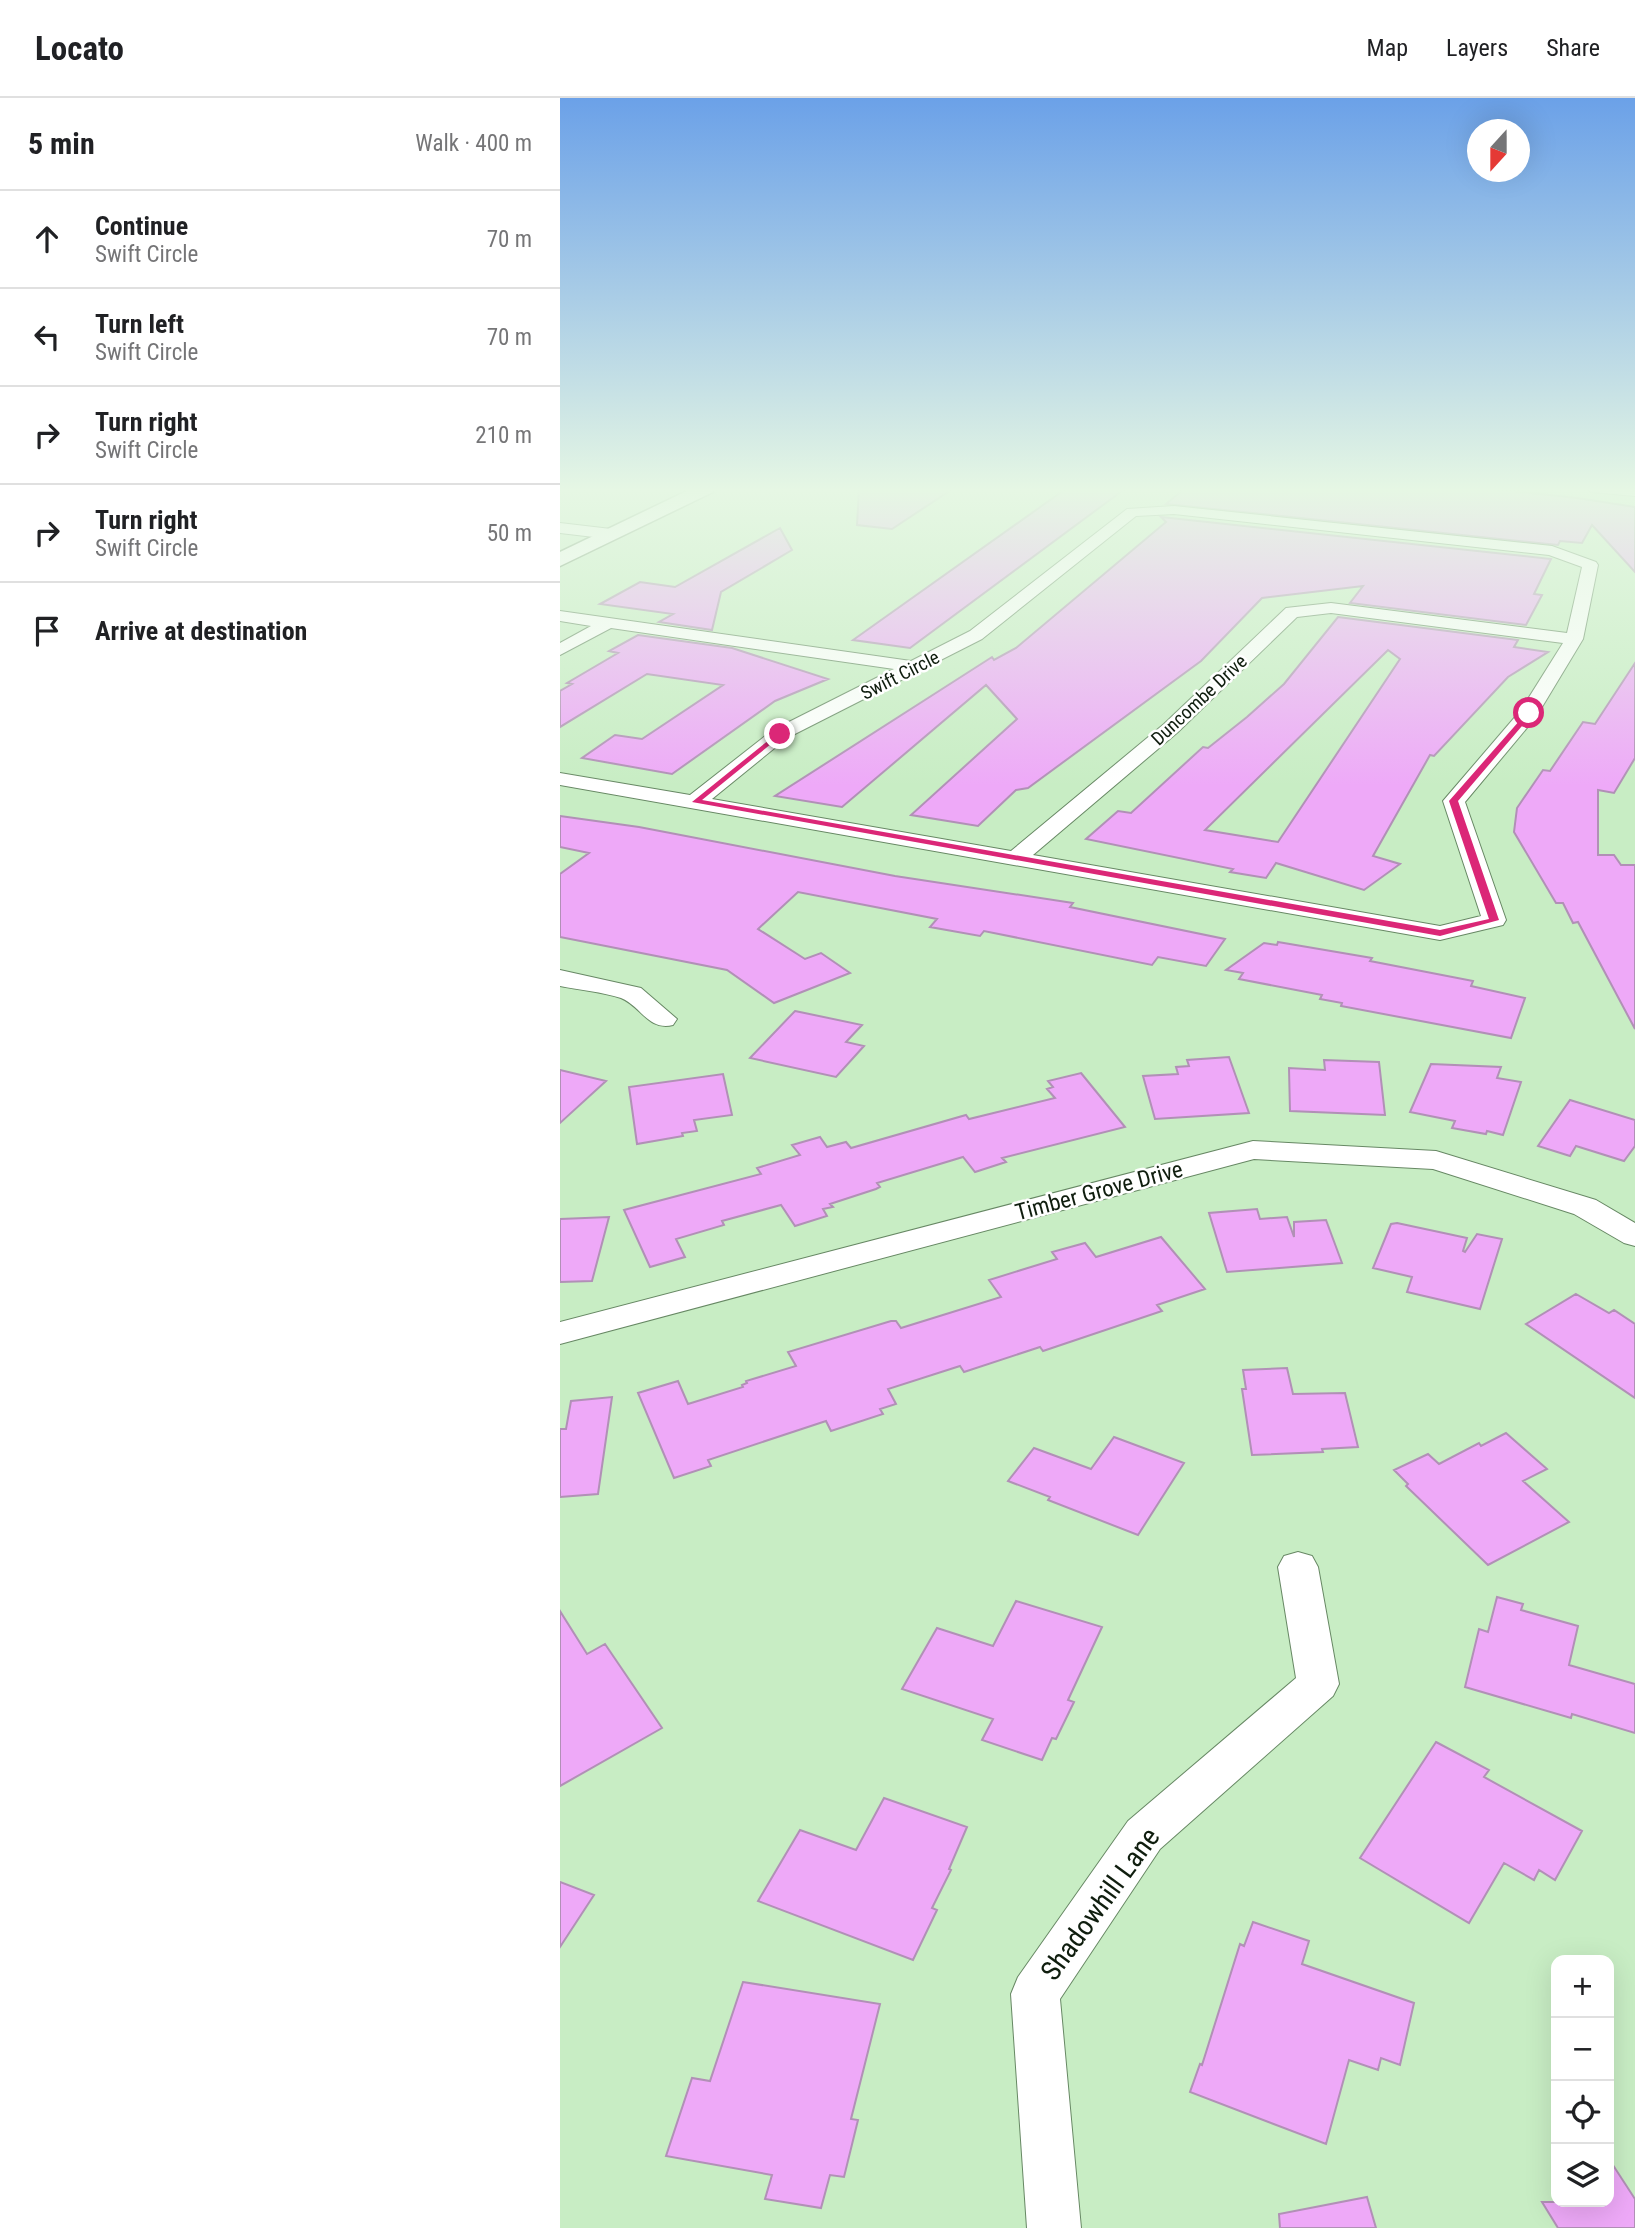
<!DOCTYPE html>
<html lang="en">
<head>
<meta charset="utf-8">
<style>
	body { margin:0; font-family:"Roboto Condensed",sans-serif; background:#f2f2f2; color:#202124 }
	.controls { position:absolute; right:21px; bottom:21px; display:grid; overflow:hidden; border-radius:14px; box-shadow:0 7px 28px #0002 }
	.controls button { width:63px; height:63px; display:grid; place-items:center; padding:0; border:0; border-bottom:2px solid #e0e0e0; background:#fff; color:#202124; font:35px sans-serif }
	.compass { position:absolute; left:907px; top:21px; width:63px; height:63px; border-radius:50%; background:#fff; box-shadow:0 7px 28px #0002; rotate:201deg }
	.stop { position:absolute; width:21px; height:21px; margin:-16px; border:5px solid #db2777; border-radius:50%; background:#fff }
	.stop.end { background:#db2777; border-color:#fff; box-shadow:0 2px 7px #0008 }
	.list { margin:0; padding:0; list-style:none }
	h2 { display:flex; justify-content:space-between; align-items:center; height:91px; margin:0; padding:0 28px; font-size:30px }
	h2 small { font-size:23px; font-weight:400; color:#757577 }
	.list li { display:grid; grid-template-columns:46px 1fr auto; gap:21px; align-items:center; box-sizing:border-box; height:98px; padding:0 28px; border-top:2px solid #e0e0e0 }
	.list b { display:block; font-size:26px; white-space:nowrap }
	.list p { margin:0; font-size:23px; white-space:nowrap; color:#757577 }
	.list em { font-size:23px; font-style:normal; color:#757577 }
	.icon { flex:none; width:38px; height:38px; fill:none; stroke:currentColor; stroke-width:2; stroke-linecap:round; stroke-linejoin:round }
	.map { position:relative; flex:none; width:1075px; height:2130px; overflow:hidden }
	header { display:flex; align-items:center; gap:42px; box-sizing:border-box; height:98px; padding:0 35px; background:#fff; border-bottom:2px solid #e0e0e0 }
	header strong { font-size:33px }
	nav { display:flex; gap:38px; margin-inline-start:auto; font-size:24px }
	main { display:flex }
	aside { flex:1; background:#fff }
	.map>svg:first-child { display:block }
	.building { fill:#eea9f8; stroke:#b190b6; stroke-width:2; fill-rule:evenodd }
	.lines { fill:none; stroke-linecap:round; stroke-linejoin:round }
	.minor-casing { stroke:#678864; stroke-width:2 }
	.tertiary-casing { stroke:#678864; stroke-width:3 }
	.minor { fill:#fff; fill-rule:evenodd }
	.tertiary { fill:#fff; fill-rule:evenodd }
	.route { fill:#db2777 }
	.labels { text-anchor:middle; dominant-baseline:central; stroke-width:5; stroke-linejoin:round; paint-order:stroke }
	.far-street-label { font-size:19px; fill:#0f1d0e; stroke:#fff }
	.street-label { font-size:23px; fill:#0f1d0e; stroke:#fff }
	.near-street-label { font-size:28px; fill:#0f1d0e; stroke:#fff }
</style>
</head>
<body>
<header>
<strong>Locato</strong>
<nav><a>Map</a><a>Layers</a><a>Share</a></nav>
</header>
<main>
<aside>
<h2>5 min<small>Walk · 400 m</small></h2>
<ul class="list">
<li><svg class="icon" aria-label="ahead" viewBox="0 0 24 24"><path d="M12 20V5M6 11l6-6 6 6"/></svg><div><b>Continue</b><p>Swift Circle</p></div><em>70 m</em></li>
<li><svg class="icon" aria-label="left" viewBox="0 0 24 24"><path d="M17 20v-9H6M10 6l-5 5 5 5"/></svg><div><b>Turn left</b><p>Swift Circle</p></div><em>70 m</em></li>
<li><svg class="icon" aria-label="right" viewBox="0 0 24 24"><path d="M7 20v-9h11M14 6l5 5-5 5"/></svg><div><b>Turn right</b><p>Swift Circle</p></div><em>210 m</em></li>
<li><svg class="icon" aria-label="right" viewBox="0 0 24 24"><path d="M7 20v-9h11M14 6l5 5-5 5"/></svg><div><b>Turn right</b><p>Swift Circle</p></div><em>50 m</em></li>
<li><svg class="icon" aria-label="arrive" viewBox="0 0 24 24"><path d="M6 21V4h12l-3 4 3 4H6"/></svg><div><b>Arrive at destination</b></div></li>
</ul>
</aside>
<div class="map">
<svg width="1075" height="2130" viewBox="0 0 1075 2130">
	<rect width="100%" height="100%" fill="#c8edc4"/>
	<path class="building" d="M299,390H394L332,431L297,427Z
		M507,390H566L350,550L293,542Z
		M625,390H925L1017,400L1075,409V474L1032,427L1022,445L1000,443L998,447L606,406Z
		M601,419L991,461L974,496L982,497L966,527L790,505L803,488L702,500L641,563L468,690L456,692L418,728L351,717L457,621L426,587L282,709L215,698L432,559L434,562L456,550L606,424Z
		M220,430L232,452L161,494L152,532L99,524L113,516L40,506L80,484L115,489Z
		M778,519L958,542L954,549L988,554L948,579L874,658L870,657L813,758L840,766L804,792L716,765L706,780L670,774L673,771L526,741L558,713L571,715L643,649L648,650L687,619L724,586ZM828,552L840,561L718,744L645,732Z
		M78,537L172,550L268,581L215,603L112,676L22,660L55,637L82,641L163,587L87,576L0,629V593L12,586L7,585L58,555L49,553Z
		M1075,565V660L1054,695L1038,692V757H1054L1061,767H1075V931L1018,824L1013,825L1003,805H996L954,734L957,710L983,672L990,673L1023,624L1035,626Z
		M0,718L79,729L335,778L513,805L510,809L665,841L646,868L598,859L592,867L424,833L420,838L370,829L377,821L238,794L198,831L245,861L261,855L290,875L214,905L167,872L0,839V776L29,755L0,749Z
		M718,844L812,860L810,863L913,883L911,888L965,900L951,940L781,908L782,905L760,901L762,897L679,881L683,875L666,872L704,845L717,847Z
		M235,913L302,927L286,944L304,948L276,979L190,960Z
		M669,959L689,1015L595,1021L583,978L618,976L616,969L629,968L627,962Z
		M764,962L819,964L825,1017L730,1013L729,970L765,972Z
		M871,966L941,969L937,980L961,984L943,1037L927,1033L926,1036L892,1030L895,1023L850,1014Z
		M0,972L46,983L0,1025Z
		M521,975L565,1029L442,1060L446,1064L415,1074L403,1059L317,1085L320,1089L316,1091L270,1106L273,1109L263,1111L267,1118L235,1128L221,1107L162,1123L164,1127L116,1141L125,1159L90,1169L64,1112L201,1076L197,1070L240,1057L232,1047L260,1039L267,1049L286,1044L291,1050L406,1017L409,1021L495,1000L487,991L493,989L488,983Z
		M163,976L172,1017L134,1022L137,1033L122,1035L123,1038L77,1046L69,989Z
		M1010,1002L1075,1022V1048L1064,1063L1016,1048L1010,1058L978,1048Z
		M697,1111L700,1121L727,1119L734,1139V1124L766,1122L782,1165L667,1174L649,1115Z
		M49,1119L32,1183L0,1184V1121Z
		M837,1125L907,1140L903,1153L905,1154L917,1136L942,1141L920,1211L847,1194L852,1179L813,1170L831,1126Z
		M601,1139L645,1191L597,1207L602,1213L483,1253L480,1249L404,1274L400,1268L328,1291L336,1306L320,1311L323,1316L271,1333L266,1323L148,1362L151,1368L114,1380L78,1295L118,1283L128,1306L183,1289L182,1287L187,1285L186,1283L236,1268L228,1254L331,1223H336L341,1230L441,1199L429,1182L497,1161L492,1154L525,1145L536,1159Z
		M1016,1196L1049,1215L1054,1212L1075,1226V1300L966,1226Z
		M727,1270L733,1296L785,1295L798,1349L762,1351L763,1354L692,1357L682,1291H686L683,1272Z
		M52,1299L38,1396L0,1399V1331H6L11,1303Z
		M946,1335L987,1371L963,1383L1009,1424L928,1467L846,1388L848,1386L834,1372L868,1356L879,1366L919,1345L921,1348Z
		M554,1339L624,1365L578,1437L488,1402L490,1399L448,1383L474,1350L531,1371Z
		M937,1499L963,1506L961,1512L1018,1528L1009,1567L1075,1586V1635L1012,1616L1011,1620L905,1589L919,1531L928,1534Z
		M456,1503L542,1529L508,1602L514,1604L496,1641L492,1640L482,1662L422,1642L433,1621L342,1591L377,1530L433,1548Z
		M0,1513L27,1556L45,1546L102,1630L0,1688Z
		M876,1644L929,1672L924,1679L1022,1733L995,1782L979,1772L974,1782L944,1765L909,1825L800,1760Z
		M324,1700L407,1729L389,1771L391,1772L372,1810L377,1812L353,1862L198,1803L240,1732L296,1752Z
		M0,1784L34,1797L0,1849Z
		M693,1824L749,1843L742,1866L854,1905L840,1967L821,1960L818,1972L789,1962L766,2046L630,1994L640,1966L642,1967L680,1846L684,1848Z
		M183,1884L320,1906L291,2021L298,2022L284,2079L270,2077L261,2110L205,2101L212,2077L106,2058L132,1980L150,1983Z
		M1049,2061L1075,2101V2130H998L982,2104H1049Z
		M807,2099L816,2130H720L719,2116Z"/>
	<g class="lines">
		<g class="minor-casing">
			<path id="minor" d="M1025,390H1075V398L1032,394Z
				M614,408L992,448L1036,464L1038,467L1023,541L976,619L905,704L946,822L943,827L880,842L0,687V675L130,697L213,632L334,571L51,530L0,557V545L31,528L0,523V513L351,563L410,533L567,411ZM614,416L989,457L1022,469L1007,535L771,505L726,510L604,626L451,753L152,701L227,640L422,541L576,418ZM771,515L1003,545L961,612L883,703L921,818L880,828L473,757L618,634L737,519Z
				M0,425L51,431L59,436L51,441L0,435Z
				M0,872L81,890L117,921L113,927C88,933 81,908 61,900C42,894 20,892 0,888Z
				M693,1043L876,1053L1036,1102L1075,1125V1148L1064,1145L1014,1116L873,1071L694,1061L0,1246V1224Z
				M738,1454L752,1458L758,1469L779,1586L773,1598L600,1751L500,1901L521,2130H467L451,1896L458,1879L568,1723L736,1580L718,1469L724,1458Z"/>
		</g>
		<g class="tertiary-casing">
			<path id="tertiary" d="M133,390H156L153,394L0,468V454Z"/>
		</g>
		<use href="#minor" class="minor"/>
		<use href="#tertiary" class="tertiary"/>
	</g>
	<linearGradient id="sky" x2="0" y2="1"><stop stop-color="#6ba1e8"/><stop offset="0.57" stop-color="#e6f7e4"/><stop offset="1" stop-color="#e6f7e4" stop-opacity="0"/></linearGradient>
	<rect width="1075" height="688" fill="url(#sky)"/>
	<path class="route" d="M967,614L973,615L898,703L939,822L880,838L132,704L220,633L222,637L142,702L880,832L929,821L889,703Z"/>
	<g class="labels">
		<g class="far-street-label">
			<text transform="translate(340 577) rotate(-27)">Swift Circle</text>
			<text transform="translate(639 602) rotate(-43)">Duncombe Drive</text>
		</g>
		<g class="street-label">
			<text transform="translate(539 1093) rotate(-15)">Timber Grove Drive</text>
		</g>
		<g class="near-street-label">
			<text transform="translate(540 1806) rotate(-54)">Shadowhill Lane</text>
		</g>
	</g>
</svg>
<div class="controls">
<button>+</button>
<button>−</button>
<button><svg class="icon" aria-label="locate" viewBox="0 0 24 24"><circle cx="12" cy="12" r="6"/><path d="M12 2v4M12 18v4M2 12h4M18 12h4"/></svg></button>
<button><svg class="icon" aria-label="layers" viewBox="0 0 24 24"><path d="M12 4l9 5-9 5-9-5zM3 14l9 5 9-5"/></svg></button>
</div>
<svg class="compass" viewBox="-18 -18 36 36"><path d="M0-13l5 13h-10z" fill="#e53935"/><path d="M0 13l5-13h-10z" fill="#757577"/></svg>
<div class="stop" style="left:969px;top:615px"></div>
<div class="stop end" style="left:220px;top:636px"></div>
</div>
</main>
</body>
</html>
